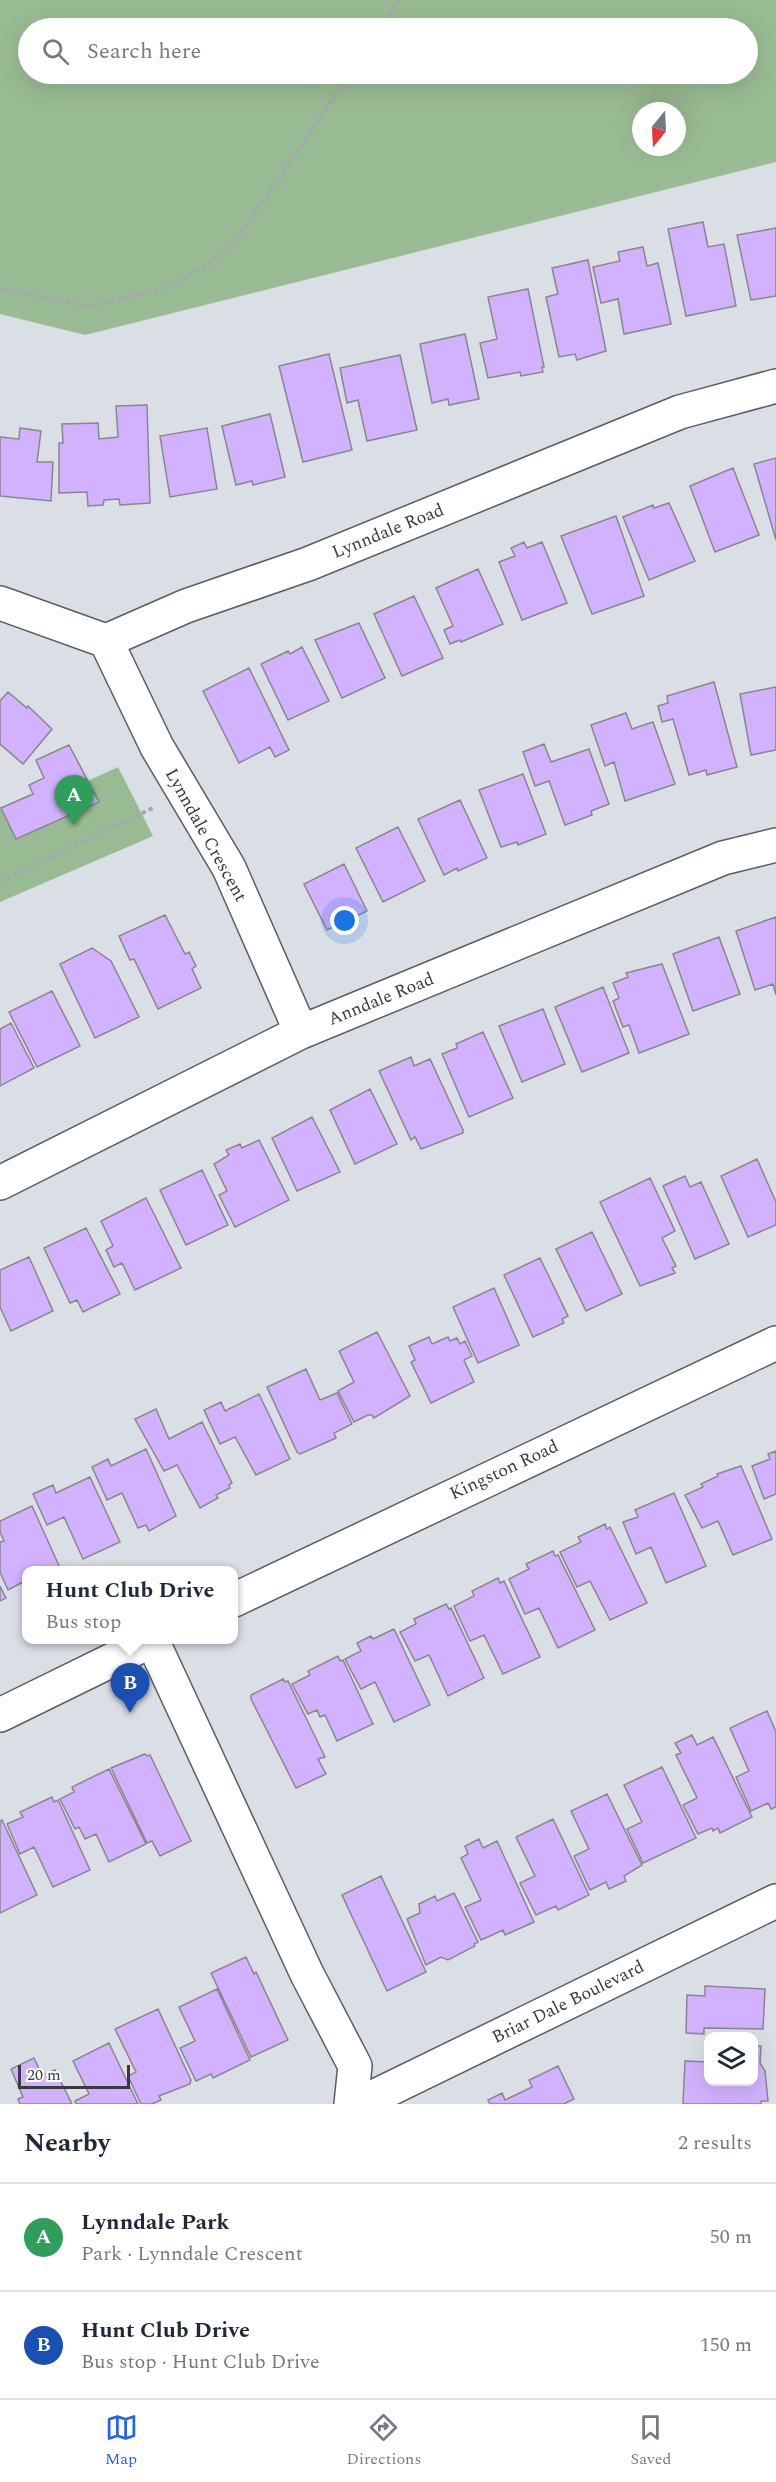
<!DOCTYPE html>
<html lang="en">
<head>
<meta charset="utf-8">
<style>
	body { margin:0; font-family:Spectral,serif; background:#f2f2f3; color:#1f2937 }
	.controls { position:absolute; right:18px; bottom:18px; display:grid; overflow:hidden; border-radius:12px; box-shadow:0 6px 24px #0002 }
	.controls button { width:54px; height:54px; display:grid; place-items:center; padding:0; border:0; border-bottom:2px solid #e0e1e3; background:#fff; color:#1f2937; font:30px sans-serif }
	.compass { position:absolute; left:632px; top:102px; width:54px; height:54px; border-radius:50%; background:#fff; box-shadow:0 6px 24px #0002; rotate:198deg }
	.scale { position:absolute; left:18px; bottom:15px; width:112px; box-sizing:border-box; padding-left:6px; border:3px solid #383a3d; border-top:0; font-size:16px; line-height:21px; white-space:nowrap; color:#383a3d; -webkit-text-stroke:4px #fff; paint-order:stroke }
	.you { position:absolute; left:345px; top:921px; width:21px; height:21px; margin:-15px; border:4px solid #fff; border-radius:50%; background:#1a73e8; box-shadow:0 0 0 9px #1a73e833 }
	.badge { display:grid; place-items:center; width:39px; height:39px; border-radius:50%; background:#2563eb; color:#fff; font-size:20px; font-weight:700 }
	.pin { position:absolute; translate:-50% -50px; filter:drop-shadow(0 2px 3px #0008) }
	.pin::after { content:''; position:absolute; top:32px; width:21px; height:18px; background:inherit; clip-path:polygon(0 0,100% 0,50% 100%) }
	.popup { position:absolute; left:22px; top:1566px; width:216px; height:78px; box-sizing:border-box; display:grid; place-content:center; border-radius:12px; background:#fff; filter:drop-shadow(0 2px 4px #0005); font-size:20px; white-space:nowrap; color:#747a83 }
	.popup b { font-size:22px; color:#1f2937 }
	.popup::after { content:''; position:absolute; left:50%; top:100%; margin-left:-12px; border:12px solid transparent; border-top-color:#fff }
	.list { margin:0; padding:0; list-style:none }
	h2 { display:flex; justify-content:space-between; align-items:center; height:78px; margin:0; padding:0 24px; font-size:26px }
	h2 small { font-size:20px; font-weight:400; color:#747a83 }
	.list li { display:grid; grid-template-columns:39px 1fr auto; gap:18px; align-items:center; box-sizing:border-box; height:108px; padding:0 24px; border-top:2px solid #e0e1e3 }
	.list b { display:block; font-size:22px; white-space:nowrap }
	.list p { margin:0; font-size:20px; white-space:nowrap; color:#747a83 }
	.list em { font-size:20px; font-style:normal; color:#747a83 }
	.icon { flex:none; width:33px; height:33px; fill:none; stroke:currentColor; stroke-width:2; stroke-linecap:round; stroke-linejoin:round }
	.map { position:relative; flex:none; width:776px; height:2104px; overflow:hidden }
	.search { position:absolute; background:#fff; box-shadow:0 6px 24px #0002; left:18px; right:18px; top:18px; height:66px; display:flex; align-items:center; gap:15px; box-sizing:border-box; padding:0 21px; border-radius:33px; color:#747a83; font-size:22px }
	.sheet { height:294px; background:#fff }
	nav { display:flex; justify-content:space-around; align-items:center; box-sizing:border-box; height:84px; border-top:2px solid #e0e1e3; background:#fff; font-size:16px; color:#747a83 }
	nav a { display:grid; justify-items:center; gap:3px }
	nav .on { color:#2563eb }
	.map>svg:first-child { display:block }
	.green { fill:#99bb93; fill-rule:evenodd }
	.building { fill:#d2b2fe; stroke:#89868e; stroke-width:1.5 }
	.lines { fill:none; stroke-linecap:round; stroke-linejoin:round }
	.street-casing { stroke:#5a5d64; stroke-width:36 }
	.primary-casing { stroke:#5a5d64; stroke-width:36 }
	.path { stroke:#a4a8ae; stroke-width:4; stroke-dasharray:4.5 3; stroke-linecap:butt }
	.street { stroke:#fff; stroke-width:33 }
	.primary { stroke:#fff; stroke-width:33 }
	.labels { text-anchor:middle; dominant-baseline:central; stroke-width:4.5; stroke-linejoin:round; paint-order:stroke }
	.street-label { font-size:18px; fill:#383a3d; stroke:#fff }
</style>
</head>
<body>
<div class="map">
<svg width="776" height="2104" viewBox="0 0 776 2104">
	<rect width="100%" height="100%" fill="#dadfe6"/>
	<path class="green" d="M0,0H776V162L85,335L0,314ZM748,28V74H28V28ZM641,111H677V147H641Z
		M118,767L153,836L0,902V809L18,813Z"/>
	<path class="building" d="M703,222L708,247L724,244L736,306L686,316L668,229Z
		M776,228V296L751,300L737,235Z
		M643,247L647,266L658,263L671,324L624,334L618,299L601,303L593,267L620,261L618,252Z
		M588,260L606,351L577,360L575,354L559,357L546,297L558,294L552,268Z
		M528,289L544,367H542L543,372L521,376L520,372L488,378L480,343L497,339L488,297Z
		M465,334L479,399L449,405L448,399L432,403L420,344Z
		M329,354L352,450L303,462L279,366Z
		M400,355L417,430L367,441L358,400L347,403L340,368Z
		M147,405L150,503L120,505L119,499L104,500L103,505L88,506L87,492L59,493V443H63L62,424L98,423L99,439L118,437L116,406Z
		M270,414L285,477L253,485L252,481L236,485L222,426Z
		M20,428L41,431L37,462H53L51,501L0,496V437L19,439Z
		M207,428L217,489L170,497L160,436Z
		M776,458V540L754,464Z
		M733,468L759,535L715,552L690,486Z
		M669,503L695,561L649,580L623,517L653,505L654,508Z
		M616,516L644,596L592,614L561,536Z
		M524,542L527,548L542,542L567,603L522,620L499,562L515,556L511,548Z
		M478,569L503,624L461,642L460,640L450,644L444,630L453,626L436,588Z
		M414,596L443,658L402,676L374,614Z
		M359,623L385,678L342,698L315,640Z
		M302,647L329,701L288,720L261,664L288,651L290,654Z
		M249,668L289,750L275,757L270,747L239,763L203,691Z
		M714,682L737,767L707,775L706,770L689,775L673,719L662,722L658,706L668,703L667,696Z
		M776,687V750L751,755L740,694Z
		M8,692L27,708L28,706L52,729L23,764L0,744V701Z
		M626,713L632,729L653,722L675,784L625,801L614,762L605,766L591,725Z
		M544,744L551,762L589,749L609,804L591,811L592,815L565,825L549,781L535,786L523,752Z
		M69,745L99,802L16,839L1,808L33,794L29,785L44,778L36,760Z
		M523,774L546,834L518,845L517,842L501,847L479,790Z
		M460,800L487,858L458,871L457,868L444,875L418,819Z
		M398,827L425,881L383,902L356,848Z
		M344,864L367,911L327,930L304,884Z
		M165,915L185,954L189,952L196,966L192,969L201,988L158,1009L134,959L130,960L119,936Z
		M776,917V995L773,984L755,990L736,931Z
		M719,937L740,994L693,1011L673,954Z
		M92,948L111,961L139,1017L95,1038L60,964Z
		M662,964L689,1034L639,1053L629,1025L623,1027L613,1001L619,998L613,983L628,977L626,973Z
		M603,987L629,1053L582,1072L555,1007Z
		M52,991L80,1046L37,1067L9,1012Z
		M543,1009L565,1064L522,1082L499,1026Z
		M11,1023L34,1068L0,1086V1029Z
		M483,1032L513,1098L469,1117L442,1054L457,1048L456,1044Z
		M411,1057L414,1066L430,1059L463,1130V1133L421,1149L415,1137L411,1140L379,1071Z
		M370,1089L397,1144L355,1164L330,1110Z
		M312,1117L340,1172L297,1191L272,1138Z
		M259,1140L289,1200L235,1227L219,1195L227,1191L214,1164L229,1155L226,1150L240,1144L242,1148Z
		M757,1159L776,1202V1225L748,1237L721,1176Z
		M202,1170L228,1225L186,1245L160,1190Z
		M685,1176L690,1187L701,1182L729,1244L695,1259L663,1186Z
		M650,1178L675,1231L662,1238L676,1266L672,1268L675,1273L640,1286L600,1202Z
		M146,1198L181,1268L135,1290L122,1263L114,1267L106,1250L113,1246L101,1221Z
		M86,1228L120,1294L83,1312L77,1300L70,1303L44,1248Z
		M592,1232L622,1294L586,1311L556,1249Z
		M29,1257L53,1311L11,1331L0,1307V1270Z
		M540,1258L568,1316L562,1319L564,1323L533,1337L504,1275Z
		M494,1288L519,1345L478,1363L453,1307Z
		M377,1332L410,1396L374,1418L372,1415H368L354,1422L338,1391L354,1382L339,1351Z
		M429,1337L432,1344L448,1337L450,1341L457,1338L460,1344L465,1341L472,1356L464,1360L474,1382L431,1403L411,1362L415,1360L409,1346Z
		M306,1369L320,1400L337,1393L352,1424L334,1433L336,1438L300,1454L297,1452L267,1387Z
		M259,1394L290,1459L256,1475L235,1437L220,1444L204,1410L221,1402L225,1411Z
		M156,1409L169,1439L202,1422L232,1483L229,1485L230,1488L216,1495L218,1498L200,1508L177,1465L164,1471L135,1419Z
		M146,1449L176,1516L149,1531L146,1525L138,1528L122,1493L107,1500L92,1467L108,1459L111,1466Z
		M776,1451V1494L764,1499L752,1466L770,1459L768,1454Z
		M741,1466L772,1539L733,1555L718,1521L702,1528L685,1495L703,1487L701,1484L718,1476L717,1474Z
		M90,1477L120,1542L83,1559L64,1517L47,1525L33,1494L53,1485L56,1493Z
		M674,1493L706,1566L666,1583L651,1547L636,1554L623,1522L638,1517L635,1510Z
		M32,1506L61,1570H27V1585L23,1582L8,1590L0,1572V1542L4,1541L0,1532V1521Z
		M605,1524L607,1529L610,1527L647,1603L610,1620L590,1581L577,1587L560,1552L581,1542L578,1537Z
		M553,1551L555,1556L558,1555L595,1630L558,1648L539,1608L525,1614L509,1579L529,1569L526,1564Z
		M498,1578L500,1583L504,1581L540,1657L503,1674L484,1635L470,1641L454,1606L474,1596L472,1591Z
		M0,1586L6,1598L0,1601Z
		M446,1604L449,1609L451,1608L484,1678L448,1696L429,1655L415,1661L400,1632L416,1624L414,1619Z
		M394,1629L430,1705L394,1722L375,1682L361,1689L345,1659L361,1651L357,1643L371,1636L373,1639Z
		M338,1656L340,1661L343,1660L373,1724L337,1741L325,1715L320,1717L317,1710L308,1714L292,1684L310,1675L308,1671Z
		M283,1679L285,1682L288,1681L325,1757L318,1759L326,1774L296,1788L251,1699V1695Z
		M767,1711L776,1732V1807L771,1809L768,1803L751,1811L736,1777L749,1771L730,1728Z
		M692,1735L697,1745L713,1737L752,1817L720,1833L718,1828L713,1831L712,1828L698,1834L683,1805L697,1798L676,1755L681,1753L675,1743Z
		M145,1754L147,1756L150,1755L191,1841L160,1856L152,1841L147,1843L111,1768Z
		M662,1767L696,1838L643,1863L627,1829L642,1822L624,1785Z
		M109,1769L146,1844L109,1862L96,1834L85,1839L79,1827L75,1829L60,1799L74,1792L72,1787Z
		M607,1794L642,1865L624,1876L626,1881L609,1889L606,1882L590,1890L574,1856L589,1849L571,1811Z
		M52,1797L54,1802L58,1800L90,1870L53,1887L34,1847L20,1854L7,1824L23,1817L20,1812Z
		M553,1819L589,1895L558,1910L556,1906L536,1915L520,1883L535,1876L516,1837Z
		M2,1820L37,1895L0,1913V1821Z
		M479,1839L483,1848L497,1841L534,1922L505,1935L503,1930L481,1940L465,1907L481,1900L461,1858L468,1854L465,1846Z
		M381,1876L426,1972L387,1991L342,1895Z
		M454,1893L478,1942L474,1944L475,1946L448,1960L441,1957L426,1965L407,1919L420,1913L419,1904L435,1896L437,1901Z
		M246,1957L254,1974L256,1972L288,2040L251,2057L211,1973Z
		M705,1986L765,1989L763,2029L704,2028V2034L686,2033L687,1995L705,1996Z
		M217,1989L250,2060L213,2078L211,2074L196,2081L180,2048L195,2041L179,2007Z
		M158,2009L191,2080L190,2084L159,2096L161,2100L152,2104H141L128,2076L136,2072L115,2029Z
		M109,2043L138,2104H76L75,2101L89,2094L73,2061Z
		M754,2046H761L760,2063L765,2071L768,2101H761V2104H683L685,2061L708,2062V2082H754Z
		M34,2058L42,2075L55,2070L72,2104H20L18,2099L23,2097L11,2069Z
		M558,2066L574,2099L564,2104H490L488,2100L502,2093L505,2100L532,2087L529,2080Z"/>
	<g class="lines">
		<g class="street-casing">
			<path id="street" d="M0,603L106,641L186,606L308,564L680,412L776,386
				M106,641L157,747L229,868L301,1032
				M0,1183L301,1032L723,858L776,845
				M152,1640L307,1974L355,2066L351,2104
				M359,2104L776,1901"/>
		</g>
		<g class="primary-casing">
			<path id="primary" d="M234,1600L776,1343
				M0,1715L153,1640"/>
		</g>
		<path class="path" d="M381,28L400,0
			M0,289L89,306L159,290L210,264L242,233L350,74
			M0,882L153,808"/>
		<use href="#street" class="street"/>
		<use href="#primary" class="primary"/>
	</g>
	<g class="labels">
		<g class="street-label">
			<text transform="translate(388 531) rotate(-22)">Lynndale Road</text>
			<text transform="translate(206 835) rotate(61)">Lynndale Crescent</text>
			<text transform="translate(381 999) rotate(-22)">Anndale Road</text>
			<text transform="translate(504 1470) rotate(-25)">Kingston Road</text>
			<text transform="translate(568 2002) rotate(-26)">Briar Dale Boulevard</text>
		</g>
	</g>
</svg>
<div class="controls">
<button><svg class="icon" aria-label="layers" viewBox="0 0 24 24"><path d="M12 4l9 5-9 5-9-5zM3 14l9 5 9-5"/></svg></button>
</div>
<svg class="compass" viewBox="-18 -18 36 36"><path d="M0-13l5 13h-10z" fill="#e53935"/><path d="M0 13l5-13h-10z" fill="#747a83"/></svg>
<div class="scale">20 m</div>
<div class="you"></div>
<div class="pin badge" style="left:74px;top:825px;background:#2e9e5b">A</div>
<div class="pin badge" style="left:130px;top:1713px;background:#1a4fb4">B</div>
<div class="popup"><b>Hunt Club Drive</b>Bus stop</div>
<div class="search"><svg class="icon" aria-label="search" viewBox="0 0 24 24"><circle cx="10" cy="10" r="6"/><path d="M15 15l6 6"/></svg>Search here</div>
</div>
<section class="sheet">
<h2>Nearby<small>2 results</small></h2>
<ul class="list">
<li><span class="badge" style="background:#2e9e5b">A</span><div><b>Lynndale Park</b><p>Park · Lynndale Crescent</p></div><em>50 m</em></li>
<li><span class="badge" style="background:#1a4fb4">B</span><div><b>Hunt Club Drive</b><p>Bus stop · Hunt Club Drive</p></div><em>150 m</em></li>
</ul>
</section>
<nav>
<a class="on"><svg class="icon" aria-label="map" viewBox="0 0 24 24"><path d="M3 6l6-2 6 2 6-2v14l-6 2-6-2-6 2zM9 4v14M15 6v14"/></svg>Map</a>
<a><svg class="icon" aria-label="directions" viewBox="0 0 24 24"><path d="M12 3l9 9-9 9-9-9zM9 14v-3h6M13 9l2 2-2 2"/></svg>Directions</a>
<a><svg class="icon" aria-label="saved" viewBox="0 0 24 24"><path d="M7 4h10v16l-5-4-5 4z"/></svg>Saved</a>
</nav>
</body>
</html>
